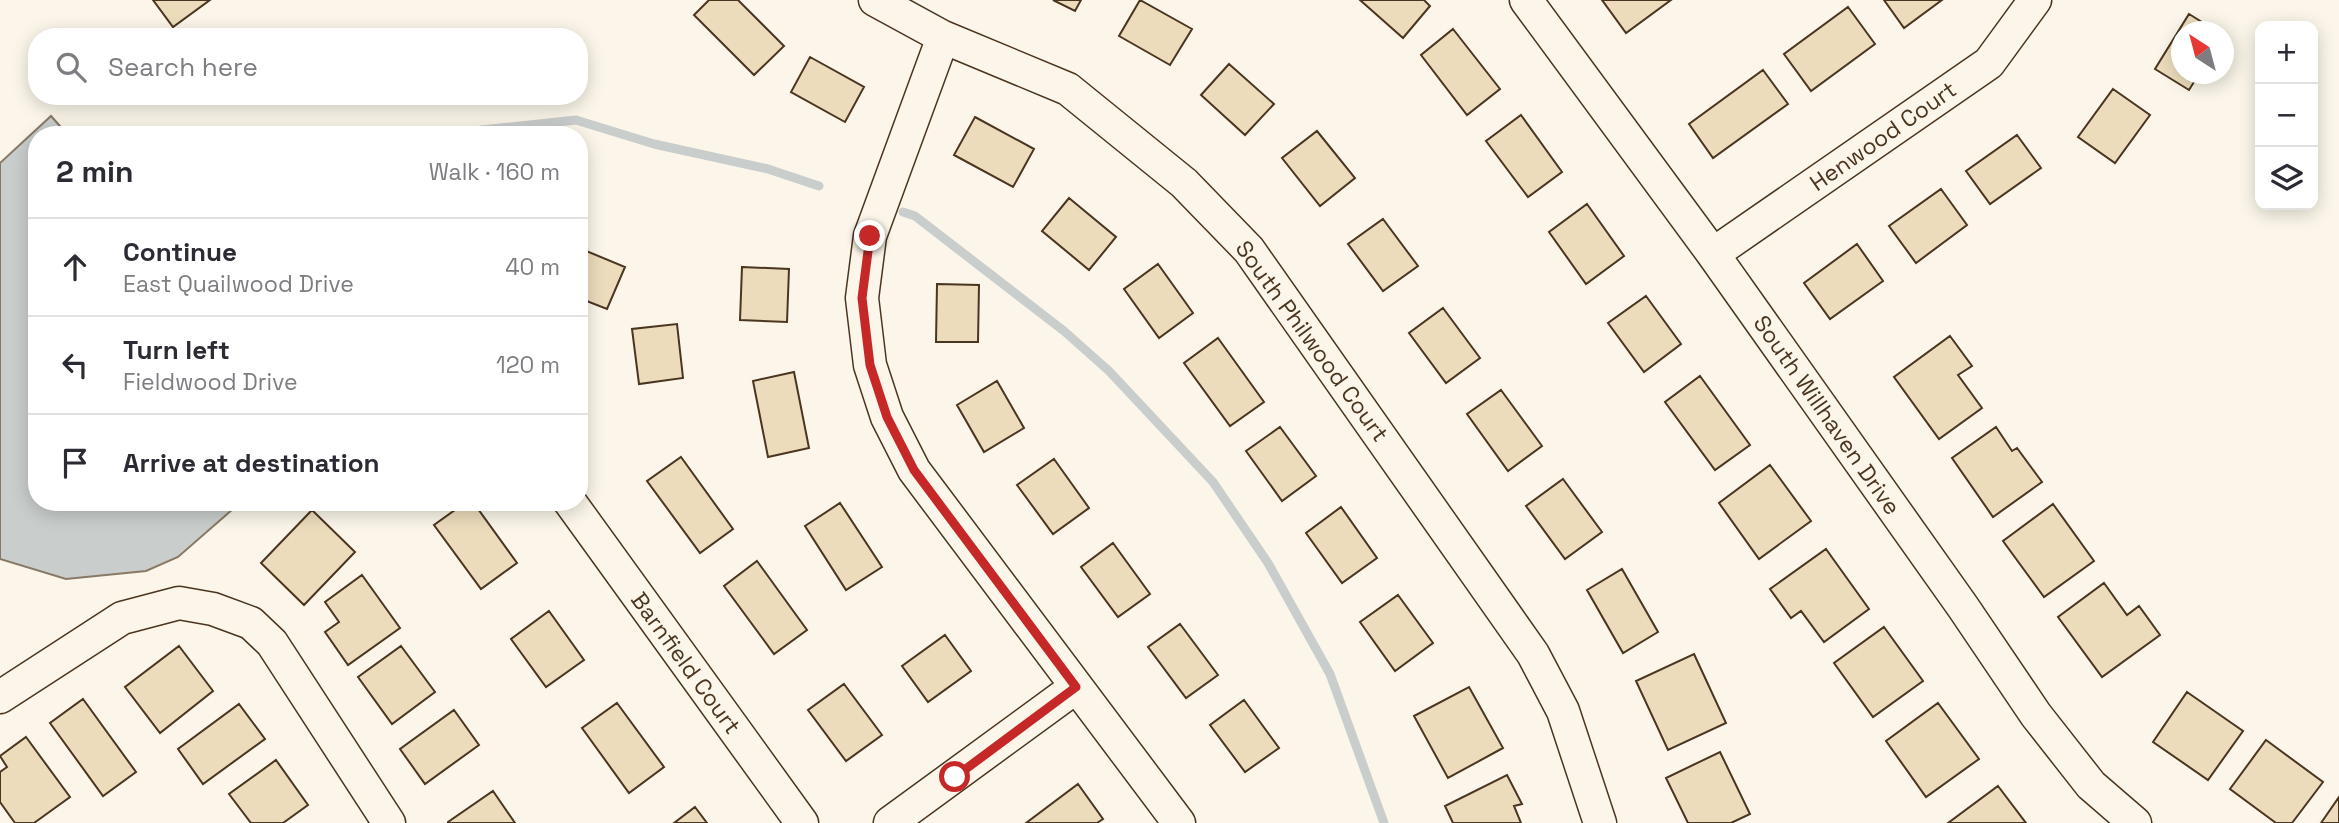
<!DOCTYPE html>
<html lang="en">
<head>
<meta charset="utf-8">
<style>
	body { margin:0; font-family:"Space Grotesk",sans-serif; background:#f7f7f7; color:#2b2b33 }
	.controls { position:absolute; right:21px; top:21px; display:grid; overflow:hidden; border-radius:14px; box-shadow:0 4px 18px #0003 }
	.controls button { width:63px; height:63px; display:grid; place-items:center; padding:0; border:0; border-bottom:2px solid #e1e1e2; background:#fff; color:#2b2b33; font:35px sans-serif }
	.compass { position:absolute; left:2171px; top:21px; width:63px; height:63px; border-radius:50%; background:#fff; box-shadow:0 4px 18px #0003; rotate:324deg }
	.stop { position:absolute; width:21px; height:21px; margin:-16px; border:5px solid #c62828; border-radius:50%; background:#fff }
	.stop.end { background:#c62828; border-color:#fff; box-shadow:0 2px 7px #0008 }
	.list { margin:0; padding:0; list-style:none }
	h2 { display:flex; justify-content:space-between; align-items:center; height:91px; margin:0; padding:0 28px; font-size:30px }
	h2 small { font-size:23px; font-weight:400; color:#7c7c81 }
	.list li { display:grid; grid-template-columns:46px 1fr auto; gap:21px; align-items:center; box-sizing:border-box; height:98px; padding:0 28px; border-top:2px solid #e1e1e2 }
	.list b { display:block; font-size:26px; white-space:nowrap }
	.list p { margin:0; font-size:23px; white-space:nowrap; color:#7c7c81 }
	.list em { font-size:23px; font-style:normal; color:#7c7c81 }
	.icon { flex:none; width:38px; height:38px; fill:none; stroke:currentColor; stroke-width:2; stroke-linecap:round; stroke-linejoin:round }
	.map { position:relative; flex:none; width:2339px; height:823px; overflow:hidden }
	.search { position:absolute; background:#fff; box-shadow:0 4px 18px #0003; left:28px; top:28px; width:560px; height:77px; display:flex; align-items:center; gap:18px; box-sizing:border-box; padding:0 24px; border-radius:28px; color:#7c7c81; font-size:26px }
	.panel { position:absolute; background:#fff; box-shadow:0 4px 18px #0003; left:28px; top:126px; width:560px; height:385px; border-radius:28px }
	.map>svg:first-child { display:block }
	.water { fill:#c9cecd; stroke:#887966; stroke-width:2 }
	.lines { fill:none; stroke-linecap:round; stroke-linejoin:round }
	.stream { stroke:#c9cecd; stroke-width:9 }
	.building { fill:#ecdcbc; stroke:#4a3520; stroke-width:2 }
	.minor-casing { stroke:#4a3520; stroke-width:35 }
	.minor { stroke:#fbf6e9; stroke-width:32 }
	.route { stroke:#c62828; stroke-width:9 }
	.labels { text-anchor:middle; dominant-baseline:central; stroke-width:5; stroke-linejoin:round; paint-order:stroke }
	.street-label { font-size:23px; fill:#4a3520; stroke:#fbf6e9 }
</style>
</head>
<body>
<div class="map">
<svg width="2339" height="823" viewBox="0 0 2339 823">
	<rect width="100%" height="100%" fill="#fbf6e9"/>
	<path class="water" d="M51,116L68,135H37V502H241L178,557L146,571L66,579L0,559V163Z"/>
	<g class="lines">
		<path class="stream" d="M473,135L481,130L576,120L654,144L768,169L819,186
			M903,212L915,216L1064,331L1109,371L1213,482L1268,563L1330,674L1384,823"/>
	</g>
	<path class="building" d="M153,0H210L173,27Z
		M709,0H738L784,46L754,75L694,15Z
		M1053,0H1081L1075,11Z
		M1140,0L1192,29L1170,65L1119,36Z
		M1360,0H1424L1430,6L1403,38Z
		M1602,0H1671L1626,33Z
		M1884,0H1942L1904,28Z
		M1848,7L1875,44L1811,91L1784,54Z
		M2189,14L2218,32H2182V74H2199L2189,90L2155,69Z
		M1453,29L1500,89L1467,115L1421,55Z
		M810,57L864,87L845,122L791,92Z
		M1229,64L1274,104L1245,135L1201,95Z
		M1763,70L1788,104L1713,158L1689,124Z
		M2113,89L2150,115L2115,163L2078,137Z
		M1521,115L1562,172L1528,197L1486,141Z
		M975,117L1034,149L1013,187L954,155Z
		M1317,131L1355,178L1320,206L1282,158Z
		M2017,135L2041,168L1990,204L1966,171Z
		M1941,189L1967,225L1916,263L1889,226Z
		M1069,198L1116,237L1089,270L1042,231Z
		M1587,204L1624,256L1586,284L1549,232Z
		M1383,219L1418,266L1383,291L1348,244Z
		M1857,244L1883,281L1830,319L1804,283Z
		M579,248L625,267L607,309L579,298Z
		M1158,264L1193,313L1159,338L1124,289Z
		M742,267L789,269L787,322L740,320Z
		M937,284L979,285L978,342H936Z
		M1646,296L1681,344L1644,372L1608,323Z
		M1443,308L1480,358L1446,383L1409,333Z
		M677,324L683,378L639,384L632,329Z
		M1950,336L1972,366L1958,375L1982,408L1939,439L1894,377Z
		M1218,338L1264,402L1230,426L1184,363Z
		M794,372L809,448L768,457L753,381Z
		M1700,376L1750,445L1715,470L1665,402Z
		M997,381L1024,428L984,452L957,405Z
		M1501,390L1542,446L1508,471L1467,414Z
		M1280,427L1316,476L1282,501L1246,451Z
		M1996,427L2012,451L2017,448L2042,482L1993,517L1952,458Z
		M681,457L733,529L700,553L647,481Z
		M1054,459L1089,508L1053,534L1017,485Z
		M1770,465L1811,521L1759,559L1719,503Z
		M1563,479L1602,532L1565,559L1526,506Z
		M466,502H473L517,563L481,589L434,525Z
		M840,503L882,567L846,590L805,526Z
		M2053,504L2094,561L2044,597L2003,541Z
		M1341,507L1377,558L1342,583L1306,533Z
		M312,510L355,552L304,605L261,563Z
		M1113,543L1150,594L1118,617L1081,567Z
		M1826,549L1869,609L1824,642L1801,611L1791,618L1770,589Z
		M757,561L807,630L774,654L724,586Z
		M1622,569L1658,632L1623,653L1587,590Z
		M362,575L400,628L348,665L325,632L339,622L325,602Z
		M2104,583L2127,615L2139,606L2160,635L2102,677L2058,617Z
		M1398,595L1433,643L1395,671L1360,622Z
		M549,611L584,660L546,687L511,639Z
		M1180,624L1218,675L1186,698L1148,647Z
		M1884,627L1923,681L1873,717L1834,663Z
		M945,635L971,671L928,702L902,666Z
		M179,646L213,691L160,733L125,687Z
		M401,646L435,692L392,724L358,677Z
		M1694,654L1726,723L1668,750L1636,681Z
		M844,684L882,735L846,761L808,710Z
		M1469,687L1503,748L1448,778L1414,716Z
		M2187,692L2243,731L2208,780L2153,742Z
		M83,699L136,772L103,796L50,723Z
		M1244,700L1279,748L1245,772L1210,725Z
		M617,703L664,767L629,793L582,728Z
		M1938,703L1979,759L1926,797L1886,741Z
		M239,704L265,739L203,784L178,749Z
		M454,710L479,745L425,784L400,749Z
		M26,737L70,797L34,823H15L0,802V772L7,767L0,756Z
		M2266,740L2323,782L2292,823H2276L2230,789Z
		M1720,752L1750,814L1731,823H1688L1666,778Z
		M276,760L308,805L283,823H251L229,794Z
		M1507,775L1522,804L1514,806L1521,823H1453L1445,806Z
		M1078,784L1103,819L1097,823H1026Z
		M1998,786L2026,823H1948Z
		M493,791L515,823H448V822Z
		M2339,797V823H2321Z
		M695,807L707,823H674Z"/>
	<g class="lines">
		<g class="minor-casing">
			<path id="minor" d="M875,0L943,37L1068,89L1184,183L1249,250L1533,654L1563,711L1600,823
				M1526,0L1713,254L1963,607L2036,715L2091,785L2135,823
				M943,37L870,236L862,298L870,365L887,417L914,470L1179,823
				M1713,254L1989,63L2035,0
				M570,502L802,823
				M0,697L122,618L179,603L213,609L251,623L272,643L389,823
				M890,823L1076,687"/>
		</g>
		<use href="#minor" class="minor"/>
	</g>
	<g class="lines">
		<path class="route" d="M870,236L862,298L870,365L887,417L914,470L1076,687L955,777"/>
	</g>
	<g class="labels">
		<g class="street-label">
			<text transform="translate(1883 136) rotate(-35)">Henwood Court</text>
			<text transform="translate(1312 341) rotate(54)">South Philwood Court</text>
			<text transform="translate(1827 415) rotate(55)">South Willhaven Drive</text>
			<text transform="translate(686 663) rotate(54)">Barnfield Court</text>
		</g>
	</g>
</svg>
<div class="controls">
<button>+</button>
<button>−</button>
<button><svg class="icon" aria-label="layers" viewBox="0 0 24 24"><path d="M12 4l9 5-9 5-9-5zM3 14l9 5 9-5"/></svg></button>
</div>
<svg class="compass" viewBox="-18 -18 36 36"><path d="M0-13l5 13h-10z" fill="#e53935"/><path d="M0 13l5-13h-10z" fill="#7c7c81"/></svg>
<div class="stop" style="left:955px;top:777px"></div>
<div class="stop end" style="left:870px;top:236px"></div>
<div class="search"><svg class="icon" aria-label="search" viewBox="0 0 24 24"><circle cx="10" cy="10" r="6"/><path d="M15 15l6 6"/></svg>Search here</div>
<section class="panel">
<h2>2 min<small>Walk · 160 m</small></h2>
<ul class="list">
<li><svg class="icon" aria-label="ahead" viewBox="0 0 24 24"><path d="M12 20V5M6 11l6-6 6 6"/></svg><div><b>Continue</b><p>East Quailwood Drive</p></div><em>40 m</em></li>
<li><svg class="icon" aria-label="left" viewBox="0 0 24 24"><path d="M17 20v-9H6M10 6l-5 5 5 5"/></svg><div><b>Turn left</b><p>Fieldwood Drive</p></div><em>120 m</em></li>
<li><svg class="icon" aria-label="arrive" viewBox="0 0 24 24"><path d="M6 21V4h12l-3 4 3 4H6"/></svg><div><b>Arrive at destination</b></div></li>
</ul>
</section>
</div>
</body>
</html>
